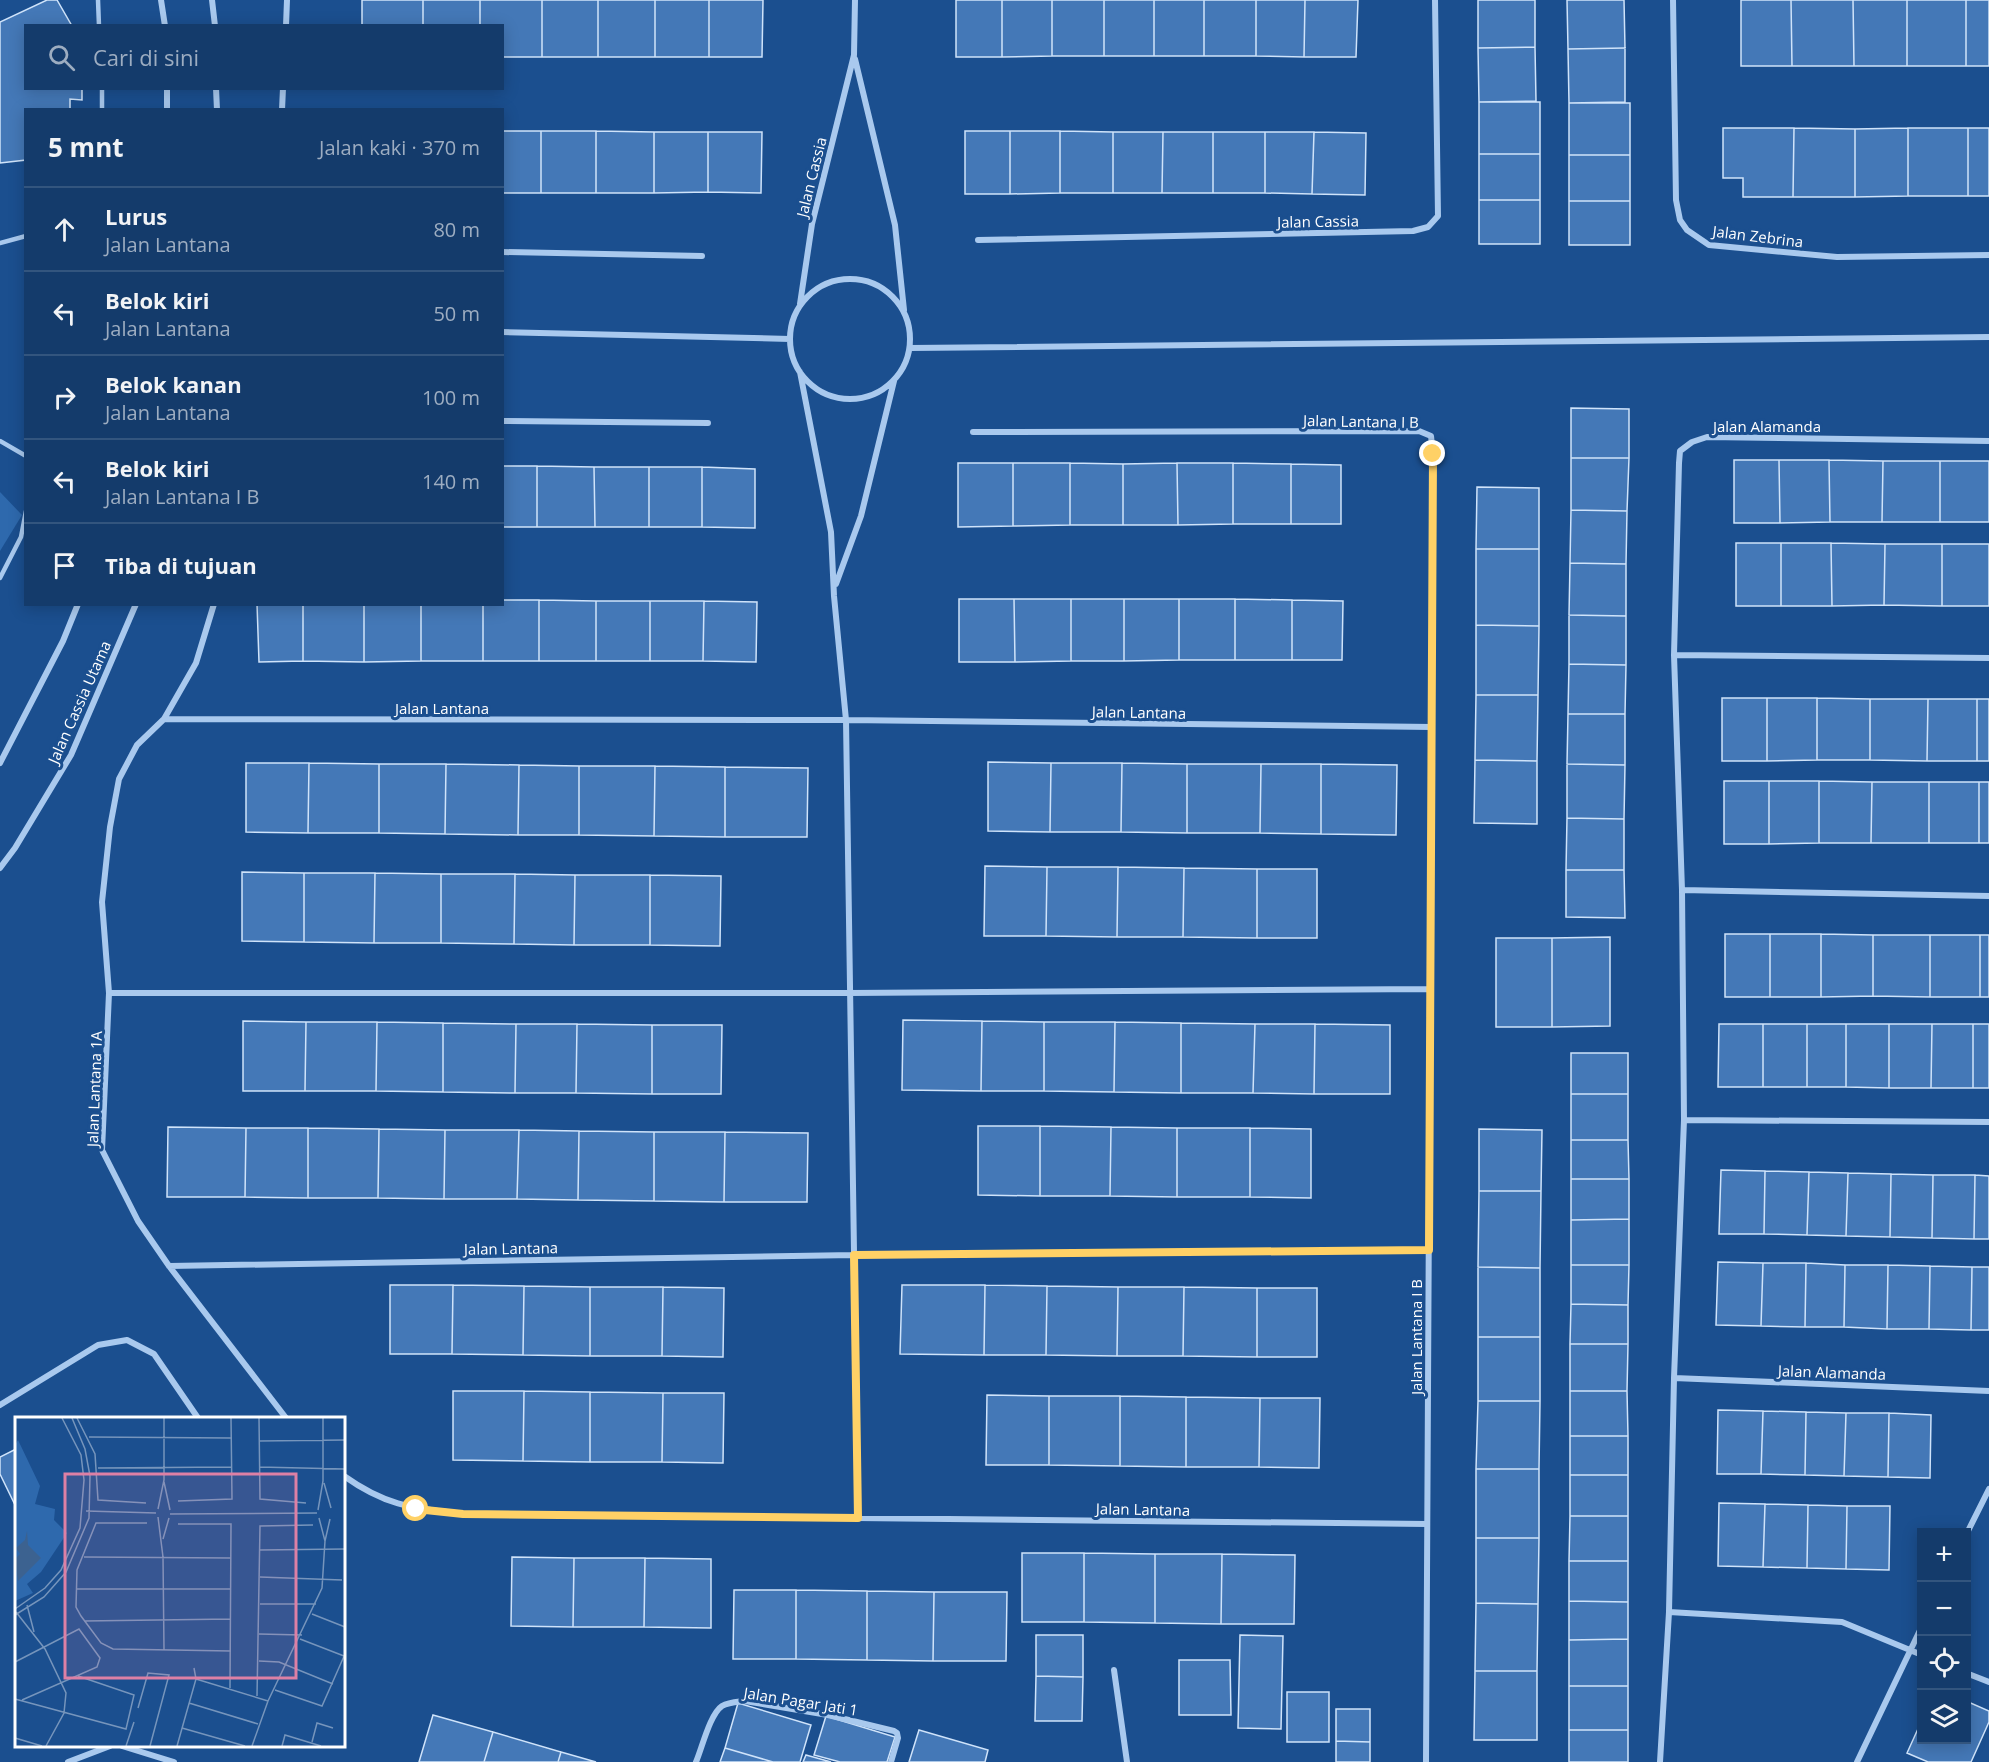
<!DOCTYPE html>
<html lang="id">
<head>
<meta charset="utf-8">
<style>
	body { margin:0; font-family:"Open Sans",sans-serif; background:#1d4271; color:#f1f3f6 }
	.controls { position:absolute; right:18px; bottom:18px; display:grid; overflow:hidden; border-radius:0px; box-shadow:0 3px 15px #0003 }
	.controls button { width:54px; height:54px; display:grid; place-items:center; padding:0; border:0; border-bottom:2px solid #33557e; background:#143b6b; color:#f1f3f6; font:30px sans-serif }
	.stop { position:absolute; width:18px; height:18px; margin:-14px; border:4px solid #ffd166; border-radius:50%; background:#fff }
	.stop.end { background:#ffd166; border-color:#fff; box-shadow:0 2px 6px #0008 }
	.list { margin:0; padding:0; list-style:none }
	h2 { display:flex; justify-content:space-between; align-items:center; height:78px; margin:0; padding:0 24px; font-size:26px }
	h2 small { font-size:20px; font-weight:400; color:#9dadc1 }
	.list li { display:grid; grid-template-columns:39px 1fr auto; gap:18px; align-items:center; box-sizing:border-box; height:84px; padding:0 24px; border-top:2px solid #33557e }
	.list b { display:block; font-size:22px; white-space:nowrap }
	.list p { margin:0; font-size:20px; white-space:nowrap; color:#9dadc1 }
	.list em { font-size:20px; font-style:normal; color:#9dadc1 }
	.icon { flex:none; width:33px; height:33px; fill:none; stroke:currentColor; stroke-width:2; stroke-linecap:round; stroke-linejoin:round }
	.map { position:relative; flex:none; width:1989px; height:1762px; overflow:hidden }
	.search { position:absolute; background:#143b6b; box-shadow:0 3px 15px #0003; left:24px; top:24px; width:480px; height:66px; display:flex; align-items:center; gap:15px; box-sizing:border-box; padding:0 21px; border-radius:0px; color:#9dadc1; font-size:22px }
	.panel { position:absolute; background:#143b6b; box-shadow:0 3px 15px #0003; left:24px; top:108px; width:480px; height:498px; border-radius:0px }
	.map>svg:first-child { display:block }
	.green { fill:#2e69ad }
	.building { fill:#4478b7; stroke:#cfe3fa; stroke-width:1.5 }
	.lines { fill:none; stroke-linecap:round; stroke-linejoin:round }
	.service { stroke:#a9c9ee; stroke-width:4.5 }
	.minor { stroke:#a9c9ee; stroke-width:6 }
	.route { stroke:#ffd166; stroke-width:8 }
	.labels { text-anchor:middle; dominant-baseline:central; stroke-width:6; stroke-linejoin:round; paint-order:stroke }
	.street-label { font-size:15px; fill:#fff; stroke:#1b4f8f }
	.inset-road { fill:none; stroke:#7695bc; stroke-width:1.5 }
	.view { fill:#dd80a5; fill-opacity:0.15; stroke:#dd80a5; stroke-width:3 }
	.inset-edge { fill:none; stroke:#fff; stroke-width:3 }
</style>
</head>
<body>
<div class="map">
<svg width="1989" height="1762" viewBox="0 0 1989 1762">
	<rect width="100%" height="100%" fill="#1b4f8f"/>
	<path class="green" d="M0,492L22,515L0,551Z"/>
	<path class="building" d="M47,0H57L72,26H26V88H82V100L70,99V110H26V160L0,163V22Z
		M362,0H423V26H362Z
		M423,0H480V26H423Z
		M480,0H542V57H502V26H480Z
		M542,0H598V57H542Z
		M598,0H655V57H598Z
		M655,0H709V57H655Z
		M709,0H763L762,57H709Z
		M956,0H1002V57H956Z
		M1002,0H1052V56L1002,57Z
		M1052,0H1104V56H1052Z
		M1104,0H1154V56H1104Z
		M1154,0H1204V56H1154Z
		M1204,0H1256V56H1204Z
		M1256,0H1305L1304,57L1256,56Z
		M1305,0H1358L1356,57H1304Z
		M1478,0H1535V47L1478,48Z
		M1567,0H1624L1625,48L1568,49Z
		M1741,0H1791L1792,66H1741Z
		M1791,0H1853L1854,66H1792Z
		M1853,0H1907V66H1854Z
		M1907,0H1966V66H1907Z
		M1966,0H1989V66H1966Z
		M1535,47L1536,101L1479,102L1478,48Z
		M1625,48V102L1569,103L1568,49Z
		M1479,102H1540V154H1479Z
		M1569,103H1630V155H1569Z
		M1723,128H1794L1793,197H1743V178H1723Z
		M1794,128L1855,129V197H1793Z
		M1908,128H1968V196H1908Z
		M1908,128V196L1855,197V129Z
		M1968,128H1989V196H1968Z
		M502,131H541V193H502Z
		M541,131H596V193H541Z
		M596,131L654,132V193H596Z
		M965,131H1010V194H965Z
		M1010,131H1060V193L1010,194Z
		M1060,131L1113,132V193H1060Z
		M654,132H708V192L654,193Z
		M708,132H762L761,193L708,192Z
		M1113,132H1163L1162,193H1113Z
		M1163,132H1213V193H1162Z
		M1213,132H1265V193H1213Z
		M1265,132H1314L1312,194L1265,193Z
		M1314,132L1366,133L1365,195L1312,194Z
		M1479,154H1540V200H1479Z
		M1569,155H1630V201H1569Z
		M1479,200H1540V244H1479Z
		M1569,201H1630V245H1569Z
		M1571,408L1629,409V458H1571Z
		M1571,458H1629L1627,511L1571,510Z
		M1734,460H1779L1780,523H1734Z
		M1779,460H1829L1830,522L1780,523Z
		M1829,460L1883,461L1882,522H1830Z
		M1883,461H1940V522H1882Z
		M1940,461H1989V522H1940Z
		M958,463H1013V526L958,527Z
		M1013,463H1070V525L1013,526Z
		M1070,463L1123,464V525H1070Z
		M1177,463H1233V524L1178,525Z
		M1177,463L1178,525H1123V464Z
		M1233,463L1291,464V524H1233Z
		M1291,464L1341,465V524H1291Z
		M502,466H537V527H502Z
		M537,466L594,467L595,527H537Z
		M594,467H649V527H595Z
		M649,467H702V527H649Z
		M702,467L755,469V528L702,527Z
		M1477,487L1539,488V549H1476Z
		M1571,510L1627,511L1626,564L1570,563Z
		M1736,543H1781V606H1736Z
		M1781,543H1831L1832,606H1781Z
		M1831,543L1885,544L1884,605L1832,606Z
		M1885,544H1942V606L1884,605Z
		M1942,544H1989V606H1942Z
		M1476,549H1539V626L1476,625Z
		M1570,563L1626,564V616L1569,615Z
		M959,599H1014L1015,662H959Z
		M1014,599H1071V661L1015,662Z
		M1071,599H1124V661H1071Z
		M1124,599H1179V660L1124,661Z
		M1179,599H1235V660H1179Z
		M1235,599L1292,600V660H1235Z
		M502,600H539V661H483V604H502Z
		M539,600L596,601V661H539Z
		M1292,600L1343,601L1342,660H1292Z
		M596,601H650V661H596Z
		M650,601H704L703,661H650Z
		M704,601L757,602L756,662L703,661Z
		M257,604H303V661L259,662Z
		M303,604H364V662L303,661Z
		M364,604H421V661L364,662Z
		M421,604H483V661H421Z
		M1569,615L1626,616V665L1569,664Z
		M1476,625L1539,626L1538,695H1476Z
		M1569,664L1626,665L1625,714H1568Z
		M1476,695H1538L1537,761L1475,760Z
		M1722,698H1767V761H1722Z
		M1767,698H1817V760L1767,761Z
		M1817,698L1870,699V760H1817Z
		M1870,699H1928L1927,761L1870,760Z
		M1928,699H1977V761H1927Z
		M1977,699H1989V761H1977Z
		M1568,714H1625V765L1567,764Z
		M1475,760L1537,761V824L1474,823Z
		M988,762L1051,763L1050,832L988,831Z
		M246,763H309L308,833L246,832Z
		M309,763L379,764V833H308Z
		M1051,763H1122L1121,832H1050Z
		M1122,763L1187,764V833L1121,832Z
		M379,764H446L445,834L379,833Z
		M446,764L519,765L518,835L445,834Z
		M1187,764H1261L1260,833H1187Z
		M1261,764H1321V834L1260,833Z
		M1321,764L1397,765L1396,835L1321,834Z
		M1567,764L1625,765L1624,819L1567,818Z
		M519,765L579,766V835H518Z
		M579,766H655L654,836L579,835Z
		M655,766L725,767V837L654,836Z
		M725,767L808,768L807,837H725Z
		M1724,781H1769V844H1724Z
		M1769,781H1819V843L1769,844Z
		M1819,781L1872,782L1871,843H1819Z
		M1872,782H1929V843H1871Z
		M1929,782H1979V843H1929Z
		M1979,782H1989V843H1979Z
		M1567,818L1624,819V870H1566Z
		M985,866L1047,867L1046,936H984Z
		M1047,867H1118L1117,937L1046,936Z
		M1118,867L1184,868L1183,937H1117Z
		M1184,868L1257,869V938L1183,937Z
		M1257,869H1317V938H1257Z
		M1566,870H1624L1625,918L1566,917Z
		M242,872L304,873V942L242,941Z
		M304,873H375L374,943L304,942Z
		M375,873L441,874V943H374Z
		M441,874H515L514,944L441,943Z
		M515,874L575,875L574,945L514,944Z
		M575,875H650V945H574Z
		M650,875L721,876L720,946L650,945Z
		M1725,934H1770V997H1725Z
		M1770,934H1821V997H1770Z
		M1821,934L1873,935V996L1821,997Z
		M1873,935H1930V997L1873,996Z
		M1930,935H1980V997H1930Z
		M1980,935H1989V997H1980Z
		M1610,937V1026L1552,1027V938Z
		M1496,938H1552V1027H1496Z
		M903,1020L982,1021L981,1091L902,1090Z
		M243,1021L306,1022L305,1091H243Z
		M982,1021L1044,1022V1091H981Z
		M306,1022H377L376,1091H305Z
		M377,1022L443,1023V1092L376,1091Z
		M1044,1022H1115L1114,1092L1044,1091Z
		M1115,1022L1181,1023V1093L1114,1092Z
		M443,1023L516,1024L515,1093L443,1092Z
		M1181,1023L1255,1024L1253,1093H1181Z
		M516,1024H577L576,1093H515Z
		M577,1024L652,1025V1094L576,1093Z
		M1255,1024H1315L1314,1094L1253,1093Z
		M1315,1024L1390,1025V1094H1314Z
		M1719,1024H1763V1087H1718Z
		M1763,1024H1807V1087H1763Z
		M1807,1024H1846V1087H1807Z
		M1846,1024H1889V1088L1846,1087Z
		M1889,1024H1932L1931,1088H1889Z
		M1932,1024H1973V1088H1931Z
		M1973,1024H1989V1088H1973Z
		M652,1025H722L721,1094H652Z
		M1571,1053H1628V1094H1571Z
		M1571,1094H1628V1140H1571Z
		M978,1126H1040V1196L978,1195Z
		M1040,1126L1111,1127L1110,1196H1040Z
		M168,1127L246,1128L245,1197H167Z
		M1111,1127L1177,1128V1197L1110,1196Z
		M246,1128H308V1198L245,1197Z
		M308,1128L379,1129L378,1198H308Z
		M1177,1128H1250V1197H1177Z
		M1250,1128L1311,1129V1198L1250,1197Z
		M379,1129L445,1130L444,1199L378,1198Z
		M1479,1129L1542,1130L1541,1191H1479Z
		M445,1130H519L517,1199H444Z
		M519,1130L579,1131L578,1200L517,1199Z
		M579,1131L654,1132V1201L578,1200Z
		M654,1132H725L724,1202L654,1201Z
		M725,1132L808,1133L807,1202H724Z
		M1571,1140H1628L1629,1179H1571Z
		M1721,1170L1765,1171L1764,1234H1719Z
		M1765,1171L1809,1172L1807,1235L1764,1234Z
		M1809,1172L1848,1173L1846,1236L1807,1235Z
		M1848,1173L1891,1174L1890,1237L1846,1236Z
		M1891,1174L1933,1175L1932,1238L1890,1237Z
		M1933,1175H1975L1974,1239L1932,1238Z
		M1975,1175L1989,1176V1239H1974Z
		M1571,1179H1629V1219L1571,1220Z
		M1479,1191H1541L1540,1268L1478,1267Z
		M1629,1219V1265H1571V1220Z
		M1718,1262L1763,1263L1761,1326L1716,1325Z
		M1763,1263H1806L1805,1327L1761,1326Z
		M1806,1263L1845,1265L1844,1327H1805Z
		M1571,1265H1629L1628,1305L1571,1304Z
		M1845,1265H1888L1887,1329L1844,1327Z
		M1888,1265L1930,1266L1929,1329H1887Z
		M1930,1266L1972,1267L1971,1330L1929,1329Z
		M1478,1267L1540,1268V1337H1478Z
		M1972,1267H1989V1330H1971Z
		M390,1285H453L452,1354H390Z
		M453,1285L524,1286L523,1355L452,1354Z
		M902,1285H985L984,1355L900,1354Z
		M985,1285L1047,1286L1046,1355H984Z
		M524,1286L590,1287V1356L523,1355Z
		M1047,1286L1118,1287L1117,1356L1046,1355Z
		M590,1287H663L662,1356H590Z
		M663,1287L724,1288L723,1357L662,1356Z
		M1118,1287H1184L1183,1356H1117Z
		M1184,1287L1257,1288V1357L1183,1356Z
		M1257,1288H1317V1357H1257Z
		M1571,1304L1628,1305V1344H1570Z
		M1478,1337H1540V1401H1478Z
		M1570,1344H1628L1627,1391H1570Z
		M453,1391H524L523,1461L453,1460Z
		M524,1391L590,1392V1462L523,1461Z
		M1570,1391H1627L1628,1436H1570Z
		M590,1392L663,1393L662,1462H590Z
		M663,1393H724L723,1463L662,1462Z
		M987,1395L1049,1396V1465H986Z
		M1049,1396H1120V1466L1049,1465Z
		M1120,1396L1186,1397V1467L1120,1466Z
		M1186,1397L1260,1398L1259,1467H1186Z
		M1260,1398H1320L1319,1468L1259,1467Z
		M1478,1401H1540L1539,1469H1476Z
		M1718,1410L1763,1411L1761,1474H1717Z
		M1763,1411L1806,1412L1805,1475L1761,1474Z
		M1806,1412L1846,1413L1844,1476L1805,1475Z
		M1846,1413H1889L1888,1477L1844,1476Z
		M1889,1413L1931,1415L1930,1478L1888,1477Z
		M1570,1436H1628V1475H1570Z
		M16,1449V1507L0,1474V1457Z
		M1476,1469H1539V1538H1476Z
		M1570,1475H1628V1516H1570Z
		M1719,1503L1765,1504L1763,1567L1718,1566Z
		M1765,1504L1808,1505L1807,1568L1763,1567Z
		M1808,1505L1847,1506L1846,1569L1807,1568Z
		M1847,1506H1890L1889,1570L1846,1569Z
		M1570,1516H1628V1561H1569Z
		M1476,1538H1539L1538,1604L1476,1603Z
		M1022,1553H1084V1622H1022Z
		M1084,1553L1155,1554V1623L1084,1622Z
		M1155,1554H1222L1221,1624L1155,1623Z
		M1222,1554L1295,1555L1294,1624H1221Z
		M512,1557L574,1558L573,1627L511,1626Z
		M574,1558H645L644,1627H573Z
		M645,1558L711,1559V1628L644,1627Z
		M1569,1561H1628V1602L1569,1601Z
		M734,1590H796V1659H733Z
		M796,1590L867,1591V1660L796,1659Z
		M867,1591L934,1592L933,1661L867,1660Z
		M934,1592H1007L1006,1661H933Z
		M1569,1601L1628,1602V1639L1569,1640Z
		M1476,1603L1538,1604L1537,1671H1475Z
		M1036,1635H1083V1677L1036,1676Z
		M1240,1635L1283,1636L1281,1729L1238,1728Z
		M1628,1639V1686H1569V1640Z
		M1179,1660H1230L1231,1715H1179Z
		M1475,1671H1537V1740H1474Z
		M1036,1676L1083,1677L1082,1721H1035Z
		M1569,1686H1628V1730H1569Z
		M1287,1692H1329V1742H1287Z
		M1966,1701L1989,1711V1722L1971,1762H1928L1907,1753L1922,1720V1740H1966Z
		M738,1703L811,1725L800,1762H773L725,1748Z
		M1336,1709H1370V1742L1336,1741Z
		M433,1715L493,1732L484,1762H419Z
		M826,1716L895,1737L887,1762H840L814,1755Z
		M919,1730L988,1750L985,1762H909Z
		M1569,1730H1628V1762H1569Z
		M493,1732L561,1752L558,1762H484Z
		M1336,1741L1370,1742V1762H1336Z
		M725,1748L773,1762H720Z
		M561,1752L596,1762H558Z
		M806,1755L831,1762H803Z"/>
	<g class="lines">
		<path class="service" d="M98,0L99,26
			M102,110V88
			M0,243L26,236
			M0,441L26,456
			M0,578L21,537L26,511"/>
		<path class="minor" d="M161,0L165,26
			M212,0L215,26
			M1673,0L1676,200L1680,220L1687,230L1709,245L1837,257L1989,255
			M286,26L287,0
			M855,59L895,225L904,310
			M216,88L217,110
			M167,110V88
			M282,110L283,88
			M978,240L1413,231L1428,227L1438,216L1435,0
			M502,252L702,256
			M790 339a60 60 0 1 1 120 0a60 60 0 1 1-120 0Z
			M800,304L812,224L854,55L855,0
			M502,332L790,339
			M910,348L1989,337
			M800,372L831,532L834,596L846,720L858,1518
			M502,421L708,423
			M973,432L1419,431L1431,436L1433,454L1426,1762
			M836,584L861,516L894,381
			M214,604L196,663L164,719L137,745L119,779L110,827L102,902L109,993L102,1150L138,1221L169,1266L286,1418
			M1674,655L1989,658
			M164,719L846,720L1432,727
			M0,763L63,641L78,604
			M0,868L15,848L71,755L136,604
			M1682,890L1989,896
			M109,993H850L1431,989
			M1684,1120L1989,1122
			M169,1266L854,1255L1429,1250
			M1674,1378L1989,1391
			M0,1405L98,1345L127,1340L154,1354L198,1418
			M344,1476C386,1506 412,1508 463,1514L1427,1524
			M1966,1535L1989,1489
			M1669,1612L1842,1622L1922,1655
			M1114,1670L1127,1762
			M1966,1673L1989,1682
			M122,1746L174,1762
			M68,1762L110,1746
			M696,1762C702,1748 710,1714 722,1706C729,1702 738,1702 745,1701L828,1715L894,1731L897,1733L898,1738L891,1762
			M1660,1762L1669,1612L1674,1378L1684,1120L1682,890L1674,655L1679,463L1680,451L1692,442L1707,437L1989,441
			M1857,1762L1922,1626"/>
	</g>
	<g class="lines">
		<path class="route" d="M416,1509L463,1514L858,1518L854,1255L1429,1250L1433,454"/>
	</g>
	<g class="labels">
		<g class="street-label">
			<text transform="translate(811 177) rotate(-76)">Jalan Cassia</text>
			<text transform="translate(1318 221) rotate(-1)">Jalan Cassia</text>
			<text transform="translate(1758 236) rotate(7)">Jalan Zebrina</text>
			<text transform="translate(1361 421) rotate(1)">Jalan Lantana I B</text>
			<text x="1767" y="426">Jalan Alamanda</text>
			<text transform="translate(79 702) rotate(-66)">Jalan Cassia Utama</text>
			<text x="442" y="708">Jalan Lantana</text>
			<text transform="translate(1139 712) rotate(1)">Jalan Lantana</text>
			<text transform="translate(94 1089) rotate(-88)">Jalan Lantana 1A</text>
			<text transform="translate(511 1248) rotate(-1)">Jalan Lantana</text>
			<text transform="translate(1416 1337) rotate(-90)">Jalan Lantana I B</text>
			<text transform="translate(1832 1372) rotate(2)">Jalan Alamanda</text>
			<text transform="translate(1143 1509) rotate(1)">Jalan Lantana</text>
			<text transform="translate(801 1701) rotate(9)">Jalan Pagar Jati 1</text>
		</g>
	</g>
	<g transform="translate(15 1417)">
		<rect width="330" height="330" fill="#1b4f8f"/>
		<path d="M3,23L25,69L20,87L40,92L39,103L52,116L26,155L12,167L18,176L0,184V28Z" fill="#2e69ad"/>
		<path d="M12,114L13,128L26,141L3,164L0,142L5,137L1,131L10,123Z" fill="#3c6290"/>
		<path class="inset-road" d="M62,1L80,37L83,83L131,86M244,1L245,82L291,86M74,20L216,21M244,24L330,23M244,50L330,52M83,51L216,50M149,65L155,93M309,66L316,91M163,84L217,82L216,1M143,92L149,63V1M303,93L308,64V1M71,94L141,96M155,97L302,96M143,100L148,140L149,233M132,106H81L62,153L61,190L66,199L86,226L98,232L216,234M163,107H216L215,271M148,122L154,101M310,124L315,102M244,133L330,132M69,140L216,141M245,160L327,163M62,172H216M245,187H301M12,188L19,215M0,192L30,171L46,153L65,111L69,63L66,38L47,1M1,195L30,232L51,276L49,296L31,329M297,197L330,210M0,198L29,180L51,155L74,101L75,59L70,32L57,1M69,204L216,202M244,217L287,218M285,222L329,239M244,244L264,245L318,267M0,245L64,212L85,241L82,250L7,283M181,262L253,284M260,273L307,289L330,237M242,279L245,109L298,108M0,282L111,312L119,278L63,259M174,286L243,307M123,291L133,256L154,258L135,329M167,311L230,329M0,321L27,329M297,325L302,306L318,311M111,329L119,305M162,329L181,262L179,251M237,329L253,284L307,171L310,124L304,101M267,329L270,318L306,329"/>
		<path class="view" d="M50,57H281V261H50Z"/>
		<rect width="330" height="330" class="inset-edge"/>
	</g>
</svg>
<div class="controls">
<button>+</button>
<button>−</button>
<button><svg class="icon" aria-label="locate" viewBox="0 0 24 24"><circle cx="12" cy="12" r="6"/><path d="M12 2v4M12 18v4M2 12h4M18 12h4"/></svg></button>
<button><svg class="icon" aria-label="layers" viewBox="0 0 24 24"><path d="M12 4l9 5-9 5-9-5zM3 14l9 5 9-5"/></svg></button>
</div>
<div class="stop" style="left:416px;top:1509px"></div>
<div class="stop end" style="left:1433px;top:454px"></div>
<div class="search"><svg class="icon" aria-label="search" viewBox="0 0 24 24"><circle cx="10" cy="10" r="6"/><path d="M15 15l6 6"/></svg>Cari di sini</div>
<section class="panel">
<h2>5 mnt<small>Jalan kaki · 370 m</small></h2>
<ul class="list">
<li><svg class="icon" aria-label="ahead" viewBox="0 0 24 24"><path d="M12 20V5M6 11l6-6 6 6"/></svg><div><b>Lurus</b><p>Jalan Lantana</p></div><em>80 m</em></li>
<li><svg class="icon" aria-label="left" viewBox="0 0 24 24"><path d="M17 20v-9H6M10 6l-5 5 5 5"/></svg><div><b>Belok kiri</b><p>Jalan Lantana</p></div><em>50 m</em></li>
<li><svg class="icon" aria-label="right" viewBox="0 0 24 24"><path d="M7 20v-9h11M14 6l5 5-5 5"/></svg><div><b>Belok kanan</b><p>Jalan Lantana</p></div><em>100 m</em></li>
<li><svg class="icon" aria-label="left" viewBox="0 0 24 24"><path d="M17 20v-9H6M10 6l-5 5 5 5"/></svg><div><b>Belok kiri</b><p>Jalan Lantana I B</p></div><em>140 m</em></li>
<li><svg class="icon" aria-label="arrive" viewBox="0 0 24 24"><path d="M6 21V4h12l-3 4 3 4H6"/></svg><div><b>Tiba di tujuan</b></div></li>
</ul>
</section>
</div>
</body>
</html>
